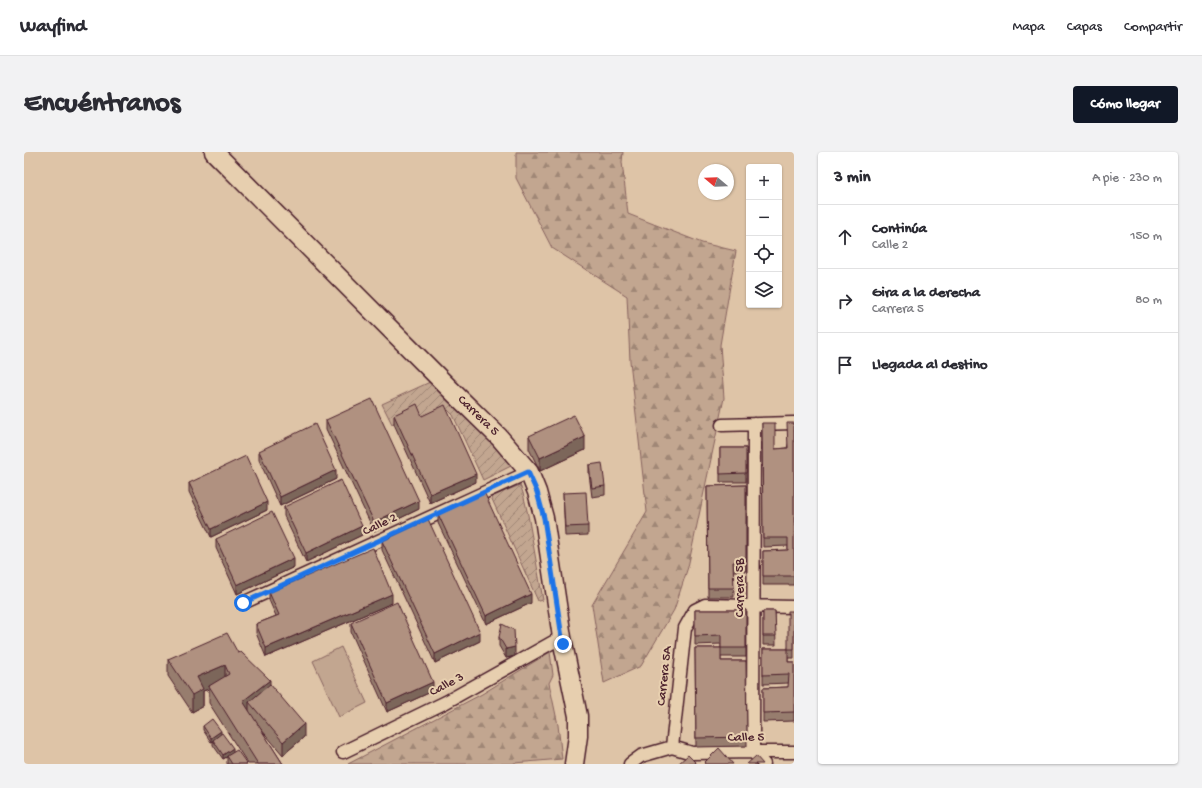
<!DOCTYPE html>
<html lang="es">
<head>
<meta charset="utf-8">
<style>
	body { margin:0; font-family:"Gochi Hand",sans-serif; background:#f2f2f3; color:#2b2b33 }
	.controls { position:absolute; right:12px; top:12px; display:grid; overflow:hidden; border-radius:4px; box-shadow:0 1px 3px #0004 }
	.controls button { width:36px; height:36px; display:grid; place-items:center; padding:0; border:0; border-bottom:1px solid #e1e1e2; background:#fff; color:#2b2b33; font:20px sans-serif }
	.compass { position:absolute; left:674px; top:12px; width:36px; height:36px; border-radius:50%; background:#fff; box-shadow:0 1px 3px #0004; rotate:289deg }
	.stop { position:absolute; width:12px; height:12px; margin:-9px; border:3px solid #1a73e8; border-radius:50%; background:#fff }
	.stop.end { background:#1a73e8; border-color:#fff; box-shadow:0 1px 4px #0008 }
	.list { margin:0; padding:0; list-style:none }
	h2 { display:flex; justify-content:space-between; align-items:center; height:52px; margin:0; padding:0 16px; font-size:17px }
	h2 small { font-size:13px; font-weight:400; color:#7c7c81 }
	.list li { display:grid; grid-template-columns:26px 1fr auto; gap:12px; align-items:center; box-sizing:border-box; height:64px; padding:0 16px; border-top:1px solid #e1e1e2 }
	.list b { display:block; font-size:15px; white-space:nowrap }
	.list p { margin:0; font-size:13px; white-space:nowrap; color:#7c7c81 }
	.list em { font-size:13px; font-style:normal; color:#7c7c81 }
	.icon { flex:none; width:22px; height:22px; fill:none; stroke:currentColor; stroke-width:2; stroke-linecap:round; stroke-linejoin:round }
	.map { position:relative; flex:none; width:770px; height:612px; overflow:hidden; border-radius:4px }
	header { display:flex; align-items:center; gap:24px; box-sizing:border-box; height:56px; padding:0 20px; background:#fff; border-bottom:1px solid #e1e1e2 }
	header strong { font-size:19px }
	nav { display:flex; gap:22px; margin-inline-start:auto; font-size:14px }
	.intro { display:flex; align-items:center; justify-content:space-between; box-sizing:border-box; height:96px; padding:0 24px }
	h1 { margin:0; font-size:28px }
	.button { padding:10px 18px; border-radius:4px; background:#111827; color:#fff; font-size:14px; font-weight:700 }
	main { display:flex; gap:24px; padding:0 24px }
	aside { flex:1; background:#fff; border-radius:4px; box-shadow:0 1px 3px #0004 }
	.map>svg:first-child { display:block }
	.forest { fill:url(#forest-firs); stroke:#86625e }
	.garden { fill:url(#garden-furrows); stroke:#86625e }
	.pitch { fill:#c2a690; stroke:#86625e }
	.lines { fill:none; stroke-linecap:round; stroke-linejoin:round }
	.street-casing { stroke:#4a1f2b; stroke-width:15 }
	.secondary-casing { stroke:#4a1f2b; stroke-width:21 }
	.street { stroke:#e7cfaf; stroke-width:12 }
	.secondary { stroke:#e7cfaf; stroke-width:18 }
	.wall { fill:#977d6e; stroke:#4a1f2b }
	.shaded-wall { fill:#7b665a; stroke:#4a1f2b }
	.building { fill:#b09180; stroke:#4a1f2b }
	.route { stroke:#1a73e8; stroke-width:5 }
	.labels { text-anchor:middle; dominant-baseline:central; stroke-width:4; stroke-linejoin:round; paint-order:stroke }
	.street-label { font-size:13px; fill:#4a1f2b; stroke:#e7cfaf }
</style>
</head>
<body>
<header>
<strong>Wayfind</strong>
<nav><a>Mapa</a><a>Capas</a><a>Compartir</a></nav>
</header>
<div class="intro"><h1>Encuéntranos</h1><a class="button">Cómo llegar</a></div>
<main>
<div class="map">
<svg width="770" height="612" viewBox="0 0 770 612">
	<defs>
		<pattern id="forest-firs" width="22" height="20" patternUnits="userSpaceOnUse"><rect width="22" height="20" fill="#c2a690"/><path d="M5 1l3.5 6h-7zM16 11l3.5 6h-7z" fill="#a08776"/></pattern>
		<pattern id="garden-furrows" width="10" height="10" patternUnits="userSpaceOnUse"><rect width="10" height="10" fill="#c2a690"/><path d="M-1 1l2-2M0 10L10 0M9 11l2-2" fill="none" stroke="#a08776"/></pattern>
	</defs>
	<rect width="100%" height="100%" fill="#dec4a7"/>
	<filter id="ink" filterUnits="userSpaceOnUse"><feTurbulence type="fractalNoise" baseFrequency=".025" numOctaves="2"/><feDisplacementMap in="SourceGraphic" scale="8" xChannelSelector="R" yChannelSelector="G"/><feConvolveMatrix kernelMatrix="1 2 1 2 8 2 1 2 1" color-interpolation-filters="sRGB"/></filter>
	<g filter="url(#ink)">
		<path class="forest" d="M492,0H599L598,10L604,62L678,91L712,99L696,193L700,246L664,415L650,458L617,514L580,531L568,453L623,360L606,209L603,144L528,96L492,26Z
			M526,500L529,523L525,531L534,573L538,607L490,611L489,612H324L458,542Z"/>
		<path class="garden" d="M406,230L419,239L417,242C441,266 468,286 487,314L459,328L429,263L424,258L421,262L368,272L358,252Z
			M496,333L499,341L504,363L519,448L514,449L467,345Z"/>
		<path class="pitch" d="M317,495L343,551L315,565L289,509Z"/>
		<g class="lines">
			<g class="street-casing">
				<path id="street" d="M698,273L770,271
					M219,451L505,320
					M648,595L661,476L671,458L681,453L770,455
					M319,600L422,550L538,485
					M729,600L730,272
					M729,600L740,612
					M606,612L617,604L648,595L668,601L729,600H770"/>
			</g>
			<g class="secondary-casing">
				<path id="secondary" d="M190,0L432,243L475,285L505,320L513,340L520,366L539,492L554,564V584L550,612"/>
			</g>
			<use href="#street" class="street"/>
			<use href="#secondary" class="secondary"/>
		</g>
		<path class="wall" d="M370,263L452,330L406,351L370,272Z
			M302,268L395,357L350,379L302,277Z
			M738,271L751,297L763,296L770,271V433H739V399L764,398V394L739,395Z
			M505,284L561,298L516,319L505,297Z
			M696,296H722V330H696Z
			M235,299L312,327L256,354L235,308Z
			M565,313L581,334V343L568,345L565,322Z
			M165,331L243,358L187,385L165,340Z
			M722,333V419H709L710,445H684L683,334Z
			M539,341L564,374V383L541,384Z
			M260,355L338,383L282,410L260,364Z
			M414,362L507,451L462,472L414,371Z
			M192,387L270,415L213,442L192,396Z
			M358,389L456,489L411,511L358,398Z
			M245,440L368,451L242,505L232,481V472L252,464L245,448Z
			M671,458H722V505H697V509H722L723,594L672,595L671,496H697V492L671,493Z
			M739,459H751L752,493H739Z
			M770,459V506H764V510H770V569L739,570V536L764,535L765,531L739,532V497H764Z
			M327,471L409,539L363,560L327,480Z
			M475,485L491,504L482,506L475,494Z
			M214,501L246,532L280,585L259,603L236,576L259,612H224L185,551V537L179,539V554L168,560L144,524V507Z
			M179,574L197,583L209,600L223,612H203V605L199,607L189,593V589L187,590L179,578Z"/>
		<path class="shaded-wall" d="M561,285V298L516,319V306Z
			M312,318V327L256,354V345Z
			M452,322V330L406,351V342Z
			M395,349V357L350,379V370Z
			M243,350V358L187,385V377Z
			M338,374V383L282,410V401Z
			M270,406V415L213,442V433Z
			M368,442V451L242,505V496Z
			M507,442V451L462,472V464Z
			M456,480V489L411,511V502Z
			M491,495V504L482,506V497Z
			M201,513V530L185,534V537L179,539V554L168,560V543L173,525Z
			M246,528V545L225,550V562L219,549Z
			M409,530V539L363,560V551Z
			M280,572V585L259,603V590Z
			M197,579V583L187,590V586Z
			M209,596V601L199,607V603Z"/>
		<path class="building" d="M348,247L395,349L350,370L302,268Z
			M393,252L398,264L421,253L452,322L406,342L370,263Z
			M550,263L561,285L516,306L505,284Z
			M738,271H751V297L764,296L763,271H770V424H739V399L764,398V386H739Z
			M291,272L312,318L256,345L235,299Z
			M696,296H722V321L696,322Z
			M222,304L243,350L187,377L165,331Z
			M578,311L581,334L568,336L565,313Z
			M317,328L338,374L282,401L260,355Z
			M722,333V410H709L710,436H684L683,334Z
			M460,340L507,442L462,464L414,362Z
			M562,340L564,374L541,375L539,341Z
			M248,360L270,406L213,433L192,387Z
			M404,367L456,480L411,502L358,389Z
			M349,396L368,442L242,496L232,472L255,463L245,440Z
			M373,450L409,530L363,551L327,471Z
			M671,458H722V496H697V483L671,484Z
			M739,459H751L752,484H739Z
			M764,459H770V497H764Z
			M478,472L490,478L491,495L482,497L475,485Z
			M203,481L214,501L217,500L246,528L219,549L259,612H234L185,534L205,522L201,513L173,525L179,537L168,543L144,507Z
			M671,496H697V509H722L723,585L672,586Z
			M739,497H764V510H770V560L739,561V536L764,535L765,522L739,523Z
			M246,532L280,572L259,590L225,550Z
			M188,567L197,579L187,586L179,574Z
			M198,581L209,596L199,603L189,588Z
			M695,596L709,612H681L680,611Z
			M213,598L223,612H208L203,604Z
			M664,603L673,612H654Z
			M732,604L739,612H723Z"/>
	</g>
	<g class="lines" filter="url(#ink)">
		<path class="route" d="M219,451L504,320L513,340L520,366L539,492"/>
	</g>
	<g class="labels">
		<g class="street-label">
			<text transform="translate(454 264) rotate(44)">Carrera 5</text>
			<text transform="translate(356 373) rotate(-25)">Calle 2</text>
			<text transform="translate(716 436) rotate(-90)">Carrera 5B</text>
			<text transform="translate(641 524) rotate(-84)">Carrera 5A</text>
			<text transform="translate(423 533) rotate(-28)">Calle 3</text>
			<text transform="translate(722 586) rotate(-1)">Calle 5</text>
		</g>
	</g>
</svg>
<div class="controls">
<button>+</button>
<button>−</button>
<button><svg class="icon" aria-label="locate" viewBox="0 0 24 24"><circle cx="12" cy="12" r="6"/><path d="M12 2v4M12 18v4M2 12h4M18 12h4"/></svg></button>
<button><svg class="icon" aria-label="layers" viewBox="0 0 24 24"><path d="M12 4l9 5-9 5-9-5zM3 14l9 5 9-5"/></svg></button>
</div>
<svg class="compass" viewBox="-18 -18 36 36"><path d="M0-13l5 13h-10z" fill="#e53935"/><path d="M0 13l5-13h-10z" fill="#7c7c81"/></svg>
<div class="stop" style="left:219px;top:451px"></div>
<div class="stop end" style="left:539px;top:492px"></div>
</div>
<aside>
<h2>3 min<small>A pie · 230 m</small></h2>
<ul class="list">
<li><svg class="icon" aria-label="ahead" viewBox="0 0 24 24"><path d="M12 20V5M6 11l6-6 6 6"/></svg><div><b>Continúa</b><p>Calle 2</p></div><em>150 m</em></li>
<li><svg class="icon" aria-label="right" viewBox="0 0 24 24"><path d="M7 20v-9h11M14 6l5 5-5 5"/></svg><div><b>Gira a la derecha</b><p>Carrera 5</p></div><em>80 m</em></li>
<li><svg class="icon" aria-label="arrive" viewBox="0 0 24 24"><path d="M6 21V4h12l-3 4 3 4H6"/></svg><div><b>Llegada al destino</b></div></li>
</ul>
</aside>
</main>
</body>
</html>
